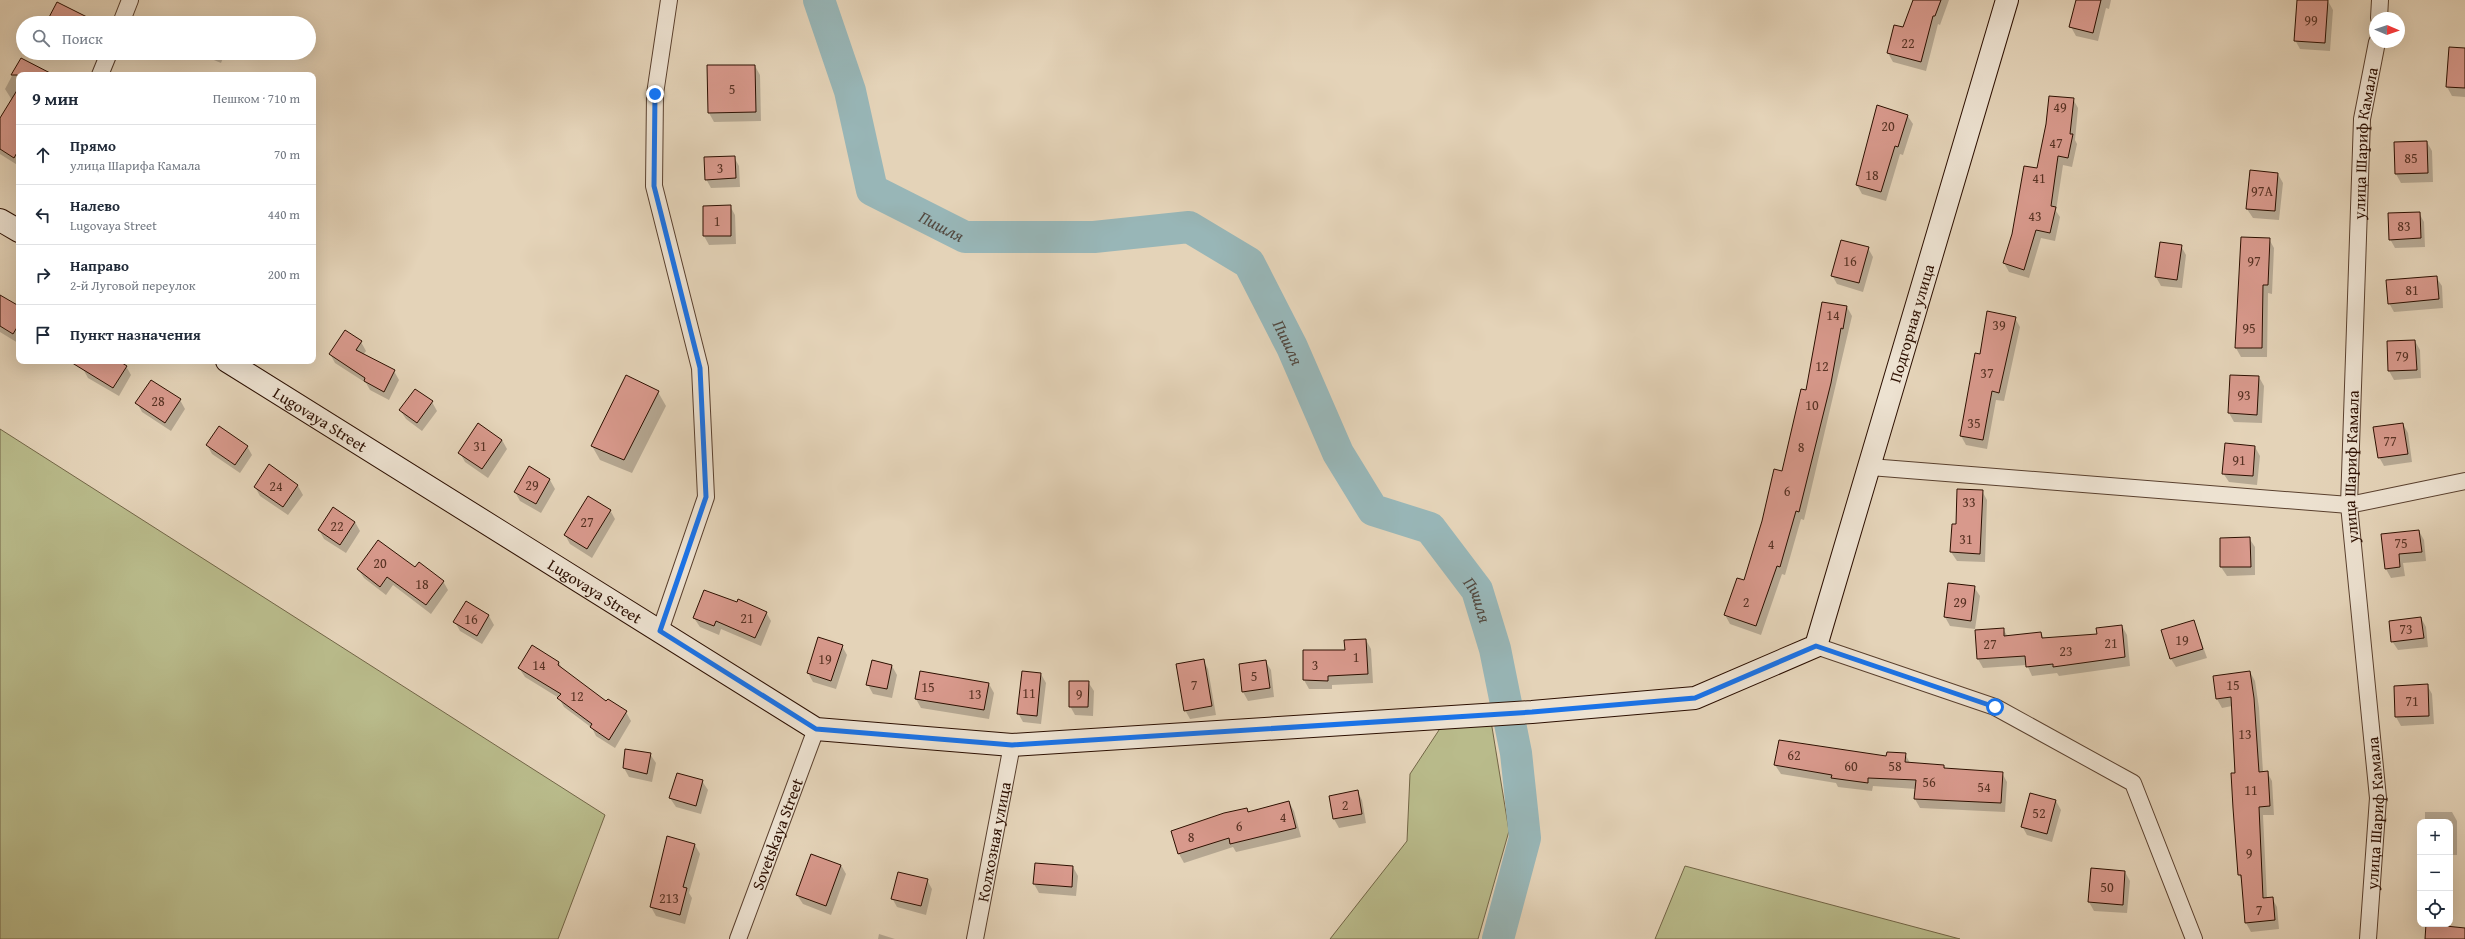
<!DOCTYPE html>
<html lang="ru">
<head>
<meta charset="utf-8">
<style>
	body { margin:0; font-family:"Gentium Book Plus",serif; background:#f2f2f3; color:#1f2937 }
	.controls { position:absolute; right:12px; bottom:12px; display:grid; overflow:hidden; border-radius:8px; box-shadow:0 4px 16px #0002 }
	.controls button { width:36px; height:36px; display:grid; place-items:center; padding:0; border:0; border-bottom:1px solid #e0e1e3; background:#fff; color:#1f2937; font:20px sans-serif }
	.compass { position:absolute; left:2369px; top:12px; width:36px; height:36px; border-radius:50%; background:#fff; box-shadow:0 4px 16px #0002; rotate:92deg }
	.stop { position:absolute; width:12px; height:12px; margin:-9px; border:3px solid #1a73e8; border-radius:50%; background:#fff }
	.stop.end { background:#1a73e8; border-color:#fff; box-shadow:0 1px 4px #0008 }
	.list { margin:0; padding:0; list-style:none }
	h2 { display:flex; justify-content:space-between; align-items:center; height:52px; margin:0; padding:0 16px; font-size:17px }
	h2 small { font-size:13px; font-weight:400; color:#747a83 }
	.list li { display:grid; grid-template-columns:26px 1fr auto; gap:12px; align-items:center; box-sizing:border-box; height:60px; padding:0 16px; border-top:1px solid #e0e1e3 }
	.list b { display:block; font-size:15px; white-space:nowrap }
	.list p { margin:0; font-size:13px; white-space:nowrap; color:#747a83 }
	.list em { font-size:13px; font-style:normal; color:#747a83 }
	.icon { flex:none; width:22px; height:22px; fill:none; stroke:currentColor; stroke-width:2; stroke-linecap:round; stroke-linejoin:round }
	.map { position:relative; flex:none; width:2465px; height:939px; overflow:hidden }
	.search { position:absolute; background:#fff; box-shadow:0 4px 16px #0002; left:16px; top:16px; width:300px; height:44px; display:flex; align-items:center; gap:10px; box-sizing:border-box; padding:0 14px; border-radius:22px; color:#747a83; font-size:15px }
	.panel { position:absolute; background:#fff; box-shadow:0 4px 16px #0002; left:16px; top:72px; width:300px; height:292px; border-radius:8px }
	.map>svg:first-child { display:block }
	.green { fill:#b9bb8b; stroke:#726546 }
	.shadow { fill:#0003 }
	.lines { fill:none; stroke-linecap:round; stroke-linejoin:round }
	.river { stroke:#98b6b7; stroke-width:32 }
	.building { fill:#d8998c; stroke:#2c0f00 }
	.street-casing { stroke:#5a402e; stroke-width:18 }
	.secondary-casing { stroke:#2c0f00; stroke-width:24 }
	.street { stroke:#ede2d1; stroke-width:16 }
	.secondary { stroke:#ede2d1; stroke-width:22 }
	.route { stroke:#1a73e8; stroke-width:5 }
	.labels { text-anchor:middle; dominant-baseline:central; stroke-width:3; stroke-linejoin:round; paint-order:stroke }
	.number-label { font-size:14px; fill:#573223 }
	.street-label { font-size:16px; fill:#2c0f00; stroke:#ede2d1 }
	.water-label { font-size:17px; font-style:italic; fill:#524940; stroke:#ede2d1 }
</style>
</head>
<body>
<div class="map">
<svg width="2465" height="939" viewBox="0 0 2465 939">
	<rect width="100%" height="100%" fill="#e4d3b8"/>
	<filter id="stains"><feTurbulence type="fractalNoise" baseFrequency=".005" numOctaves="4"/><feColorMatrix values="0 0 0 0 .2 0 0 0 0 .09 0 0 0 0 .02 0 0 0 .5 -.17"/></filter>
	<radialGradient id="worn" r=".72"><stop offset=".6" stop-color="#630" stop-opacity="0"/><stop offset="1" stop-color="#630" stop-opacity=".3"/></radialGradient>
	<path class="green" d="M0,429L605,815L558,939H0Z
		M1490,715L1509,831L1478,939H1330L1407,841L1410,774L1441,727Z
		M1685,866L1960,939H1655Z"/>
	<path class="shadow" d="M1913,0H1949L1940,25L1938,24L1926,71L1893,62L1888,53L1895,26L1904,28Z
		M2079,0H2111L2109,9L2106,8L2098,41L2076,36L2071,27Z
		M2298,0L2328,1L2333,10L2330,51L2300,49L2295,40Z
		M2465,49V97L2452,96L2447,87Z
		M197,53H225L221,63Z
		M21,59L48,75H19V166L0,154V120L12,100L5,89Z
		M755,66L760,75L761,121L714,122L709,113Z
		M2073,99L2078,108L2075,140L2077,144L2072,167L2063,165L2056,211L2060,217L2055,241L2041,238L2029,278L2009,272L2004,263L2037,169Z
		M1907,115L1913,124L1903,155L1900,154L1886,201L1862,194L1857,185Z
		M2427,142L2432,151L2433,182L2401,183L2396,174Z
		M734,157L739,166L740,187L711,188L706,179Z
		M2278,174L2283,183L2279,220L2253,218L2247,209Z
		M730,206L735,215L736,244L709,245L704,236Z
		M2419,213L2424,222L2425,247L2395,248L2390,239Z
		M2269,239L2274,248L2272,294L2268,293L2267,357H2241L2236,348Z
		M2181,246L2186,255L2182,288L2161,286L2156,277Z
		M1868,248L1873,257L1863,292L1837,284L1832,275Z
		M2436,277L2442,286L2443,308L2394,312L2389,303Z
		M0,296L19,308L18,343L0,332Z
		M1847,307L1852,316L1804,520L1801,519L1785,575L1782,574L1761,635L1730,624L1725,615L1745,581L1783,473L1807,391Z
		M2015,318L2020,327L2004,401L1996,400L1987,449L1966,445L1961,436L1980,355Z
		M2415,341L2420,350L2421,378L2394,380L2389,371Z
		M361,342L366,351L363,355L394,371L399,380L389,400L370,390L366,383L335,363L330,354Z
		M87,361H117L126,366L131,375L119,396L88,378L83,369Z
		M626,376L658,392L666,406L632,473L600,460L592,446Z
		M2259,377L2264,386L2262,423L2234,422L2229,413Z
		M180,400L185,409L171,431L142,412L137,403Z
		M432,402L437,411L422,431L406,419L400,410Z
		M2403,424L2408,433L2412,462L2384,466L2379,457Z
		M502,440L507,449L488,478L465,462L460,453Z
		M207,445L247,446L252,455L240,473L212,454Z
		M2255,447L2260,456L2257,485L2229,482L2223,473Z
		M529,468L550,480L555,489L541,513L520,501L515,492Z
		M298,486L303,495L288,515L260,496L255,487Z
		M1982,491L1987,500L1985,562L1957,561L1951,552L1957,525Z
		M610,510L615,519L592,558L570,544L565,535Z
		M355,522L360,531L346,553L324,539L319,530Z
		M2419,531L2424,540L2426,561L2403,563L2405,576L2391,578L2386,569Z
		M2249,538L2255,547V575L2227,576L2221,567Z
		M358,569H415L443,581L448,590L431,614L393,585L386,595L364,578Z
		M1949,584L1974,587L1980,596L1975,629L1950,626L1945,617Z
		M466,602L489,616L494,625L482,644L460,631L455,622Z
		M766,612L771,621L761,646L721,629L719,635L700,627L694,618Z
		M2421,618L2426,627L2428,647L2398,650L2392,641Z
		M2194,621L2207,658L2176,667L2171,659Z
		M2122,626L2127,635L2130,666L2059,676L2057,673L2032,676L2027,665L1983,668L1978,659L1976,631L2003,629L2008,637L2041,633L2044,639L2098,635Z
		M1366,640L1371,649L1373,683L1332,685V689H1309L1304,680V651H1346Z
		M842,646L847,655L836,689L813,682L808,673Z
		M1203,660L1208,669L1216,715L1190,719L1185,710Z
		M1266,662L1271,670L1274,697L1248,701L1243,692Z
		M559,663L563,670L607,703L626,712L631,721L615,748L596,736L592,728L564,707L559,698L525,677L519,668Z
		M892,666L897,675L892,698L873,694L868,685Z
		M921,672L989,684L994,693L989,719L921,708L916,699Z
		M2250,672L2255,681L2259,708L2263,772H2267L2272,781L2274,815H2263L2267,899L2272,898L2277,907L2279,929L2251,932L2246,923L2242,880L2239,875L2232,706L2222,708L2217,699L2214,677Z
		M1041,674L1046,683L1041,724L1023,722L1018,713Z
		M1088,682L1094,691L1093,716L1075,715L1070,706Z
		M2427,685L2432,694L2434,724L2401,726L2396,717Z
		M650,754L656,763L652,782L629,777L624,768Z
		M1905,754L1910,763L1944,766L1946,769L2002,773L2007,782L2005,812L1920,808L1915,799L1916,789L1873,786L1872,791L1838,787L1836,783L1781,774L1775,765L1887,757Z
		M702,781L708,790L701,814L676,807L670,798Z
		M1357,791L1362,800L1366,823L1339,828L1334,819L1330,797Z
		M2056,801L2061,810L2052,842L2027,835L2022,826Z
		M1289,802L1294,811L1301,837L1236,852L1233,847L1184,863L1179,854L1247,809L1249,813Z
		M2425,812H2452L2457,821V855H2450L2451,908H2450V822H2425Z
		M695,845L700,854L689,893L692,898L685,924L656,916L651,907Z
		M841,865L846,874L831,915L803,904L797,895Z
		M1073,867L1078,876L1076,896L1039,893L1034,884Z
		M2125,872L2130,881L2127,913L2094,911L2089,902Z
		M927,880L932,889L926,915L897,907L892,898Z
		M879,934L895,939H878Z"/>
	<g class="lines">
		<path class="river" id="s1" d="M819,0L850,91L872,190L965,237H1094L1189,227L1249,263L1292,347L1338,453L1373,510L1430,528L1477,590L1495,649L1516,753L1525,838L1498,939"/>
	</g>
	<path class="building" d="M1913,0H1941L1935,16H1933L1921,62L1887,53L1894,25L1903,27Z
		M2076,0H2101L2093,33L2069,27Z
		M2297,0H2328L2325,43L2294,41Z
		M57,2L99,23H46Z
		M2449,47L2465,48V88L2446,87Z
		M21,58L54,75H11Z
		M707,65H755L756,112L708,113Z
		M19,87V149L14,158L0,149V118Z
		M2049,96L2074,98L2070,134H2073L2068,158L2058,156L2051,206L2056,207L2050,233L2036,230L2024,270L2003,263L2012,234L2024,166L2037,168L2046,124Z
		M1877,105L1908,115L1898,147L1895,146L1881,192L1856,185Z
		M2427,141L2428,173L2395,174L2394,142Z
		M735,156L736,178L705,180L704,157Z
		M2250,170L2278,173L2275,211L2246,209Z
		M731,205V236H703V206Z
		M2420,212L2421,238L2389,240L2388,213Z
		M2241,237L2270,238L2268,285H2263L2262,348H2235Z
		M1841,240L1869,247L1859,283L1831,276Z
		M2160,242L2182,245L2177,280L2155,277Z
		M2437,276L2439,299L2388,304L2386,280Z
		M0,295L19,306V324L13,334L0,326Z
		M1822,302L1847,306L1843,329L1841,328L1831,383L1799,512L1796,511L1780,567L1777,566L1756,626L1724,615L1737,578L1744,580L1762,521L1774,469L1782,471L1801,389L1806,390Z
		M1987,311L2016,317L1999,393L1992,391L1983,440L1960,436L1975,353L1980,354Z
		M345,330L362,341L356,350L395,370L384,392L364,381L365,378L329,354Z
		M2415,340L2417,370L2388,371L2387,341Z
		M69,361H119L127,366L113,388Z
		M626,375L659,391L624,460L591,446Z
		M2230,375L2259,376L2257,415L2228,413Z
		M151,380L181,399L165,423L135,403Z
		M415,389L433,401L417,423L399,410Z
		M478,423L502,440L482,469L458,453Z
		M2403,423L2408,454L2378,458L2373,427Z
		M219,426L248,446L235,465L206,445Z
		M2225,443L2255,446L2253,476L2222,474Z
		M269,464L298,485L283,507L254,487Z
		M529,466L550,479L536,504L514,492Z
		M1957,489L1983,490L1980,554L1950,552L1952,524H1956Z
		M588,496L611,510L587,549L564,535Z
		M333,507L355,522L340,545L318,530Z
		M2419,530L2422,552L2399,554L2400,567L2385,569L2381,534Z
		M2250,537L2251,567H2220V538Z
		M378,540L415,567L419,562L444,581L426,605L387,577L380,587L357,569Z
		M1948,583L1975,586L1971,621L1944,617Z
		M704,590L737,602L738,599L767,612L755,638L716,621L714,626L693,618Z
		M466,601L489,615L477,636L453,622Z
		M2421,617L2424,638L2391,642L2389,621Z
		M2194,620L2203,649L2170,659L2161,630Z
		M2122,625L2125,657L2053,667V664L2026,667L2025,656L1977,659L1975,630L2004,628V636L2041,632L2042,638L2097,634L2096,628Z
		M818,637L843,645L831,681L807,673Z
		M1366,639L1368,674L1328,676V681L1303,680V650H1345L1344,640Z
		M532,645L559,662L558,665L606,701L608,699L627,711L609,740L590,727L592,724L557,698L561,694L518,668Z
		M1204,659L1212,706L1184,711L1176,664Z
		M872,660L892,665L887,689L866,685Z
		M1266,660L1270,688L1242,692L1239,664Z
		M920,671L989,683L984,710L915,699Z
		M1022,671L1041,673L1037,716L1017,714Z
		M2250,671L2254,698L2259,772L2268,771L2270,806L2259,807L2263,898L2273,897L2275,920L2245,923L2241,875H2238L2233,808L2231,773H2235L2231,697L2216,699L2213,676Z
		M1069,681H1089L1088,707H1069Z
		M2428,684L2429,716L2395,717L2394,686Z
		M1779,740L1886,756L1887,752L1906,753L1905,762L1944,765V768L2003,772L2001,803L1914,799L1916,780L1868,778V783L1831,778L1832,775L1774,765Z
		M625,749L651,753L647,774L623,768Z
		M677,773L703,780L696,806L669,798Z
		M1358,790L1362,814L1333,819L1329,796Z
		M2030,793L2056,800L2047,834L2021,827Z
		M1289,801L1296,828L1230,844L1229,838L1178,854L1171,831L1224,813L1247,808L1248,812Z
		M667,836L695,844L683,887L687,888L680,915L650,907Z
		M811,854L841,865L826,906L796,895Z
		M1035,863L1073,866L1072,887L1033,884Z
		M2091,868L2125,871L2123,905L2088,902Z
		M898,872L928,879L921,906L891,899Z
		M2426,924L2465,928V939H2425Z"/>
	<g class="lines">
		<g class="street-casing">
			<g id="street">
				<path d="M2379,18L2380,0"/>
				<path d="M121,23L130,0"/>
				<path d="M100,75L109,53"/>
				<path d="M1870,467L2349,505L2465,481"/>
				<path d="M660,631L706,497L700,368L654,186L655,94L669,0"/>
				<path d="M1816,646L1995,707L2133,783L2194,939"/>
				<path id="s2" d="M738,939L816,729"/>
				<path id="s3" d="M975,939L1012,745"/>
				<path id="s4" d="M2368,939L2378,798L2349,505L2362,119L2377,42"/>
			</g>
		</g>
		<g class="secondary-casing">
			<g id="secondary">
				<path d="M0,220L19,231"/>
				<path id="s5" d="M227,361L816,729L1012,745L1532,712L1695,698L1816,646L2007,0"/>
			</g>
		</g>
		<use href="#street" class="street"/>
		<use href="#secondary" class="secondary"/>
	</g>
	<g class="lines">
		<path class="route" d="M655,94L654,186L700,368L706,497L660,631L816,729L1012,745L1532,712L1695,698L1816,646L1995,707"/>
	</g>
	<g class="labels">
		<g class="number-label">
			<text x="2311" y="20">99</text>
			<text x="1908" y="43">22</text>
			<text x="732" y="89">5</text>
			<text x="2060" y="107">49</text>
			<text x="1888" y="126">20</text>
			<text x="2056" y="143">47</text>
			<text x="2411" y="158">85</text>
			<text x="720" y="168">3</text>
			<text x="1872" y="175">18</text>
			<text x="2039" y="178">41</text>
			<text x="2262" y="191">97А</text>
			<text x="2035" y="216">43</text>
			<text x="717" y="221">1</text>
			<text x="2404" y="226">83</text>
			<text x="1850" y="261">16</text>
			<text x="2254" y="261">97</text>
			<text x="2412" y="290">81</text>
			<text x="1833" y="315">14</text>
			<text x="1999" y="325">39</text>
			<text x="2249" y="328">95</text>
			<text x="2402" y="356">79</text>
			<text x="1822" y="366">12</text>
			<text x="1987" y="373">37</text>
			<text x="2244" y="395">93</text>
			<text x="158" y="401">28</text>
			<text x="1812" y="405">10</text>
			<text x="1974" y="423">35</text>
			<text x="2390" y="441">77</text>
			<text x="480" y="446">31</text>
			<text x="1801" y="447">8</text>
			<text x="2239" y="460">91</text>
			<text x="532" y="485">29</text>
			<text x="276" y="486">24</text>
			<text x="1787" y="491">6</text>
			<text x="1969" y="502">33</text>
			<text x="587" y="522">27</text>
			<text x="337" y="526">22</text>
			<text x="1966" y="539">31</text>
			<text x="2401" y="543">75</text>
			<text x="1771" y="544">4</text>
			<text x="380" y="563">20</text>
			<text x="422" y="584">18</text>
			<text x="1746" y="602">2</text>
			<text x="1960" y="602">29</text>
			<text x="747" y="618">21</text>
			<text x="471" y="619">16</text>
			<text x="2406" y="629">73</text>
			<text x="2182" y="640">19</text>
			<text x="2111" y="643">21</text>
			<text x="1990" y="644">27</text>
			<text x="2066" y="651">23</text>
			<text x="1356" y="657">1</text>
			<text x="825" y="659">19</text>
			<text x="539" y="665">14</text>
			<text x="1315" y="665">3</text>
			<text x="1254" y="676">5</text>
			<text x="1194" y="685">7</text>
			<text x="2233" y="685">15</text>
			<text x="928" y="687">15</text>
			<text x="1029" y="693">11</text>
			<text x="975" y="694">13</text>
			<text x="1079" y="694">9</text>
			<text x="577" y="696">12</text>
			<text x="2412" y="701">71</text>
			<text x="2245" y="734">13</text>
			<text x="1794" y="755">62</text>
			<text x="1851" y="766">60</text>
			<text x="1895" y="766">58</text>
			<text x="1929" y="782">56</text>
			<text x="1984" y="787">54</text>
			<text x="2251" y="790">11</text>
			<text x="1345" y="805">2</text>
			<text x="2039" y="813">52</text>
			<text x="1283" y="817">4</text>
			<text x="1239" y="826">6</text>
			<text x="1191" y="837">8</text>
			<text x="2249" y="853">9</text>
			<text x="2107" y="887">50</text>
			<text x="669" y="898">213</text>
			<text x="2259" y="910">7</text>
		</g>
		<g class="street-label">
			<text stroke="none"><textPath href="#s4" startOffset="798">улица Шариф Камала</textPath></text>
			<text stroke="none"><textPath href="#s5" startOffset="2044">Подгорная улица</textPath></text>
			<text stroke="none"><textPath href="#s5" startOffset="110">Lugovaya Street</textPath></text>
			<text stroke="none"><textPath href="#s4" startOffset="474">улица Шариф Камала</textPath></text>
			<text stroke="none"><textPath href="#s5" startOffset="434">Lugovaya Street</textPath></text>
			<text stroke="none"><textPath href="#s4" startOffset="126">улица Шариф Камала</textPath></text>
			<text stroke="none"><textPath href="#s2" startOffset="112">Sovetskaya Street</textPath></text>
			<text stroke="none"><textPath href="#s3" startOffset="99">Колхозная улица</textPath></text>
		</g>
		<g class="water-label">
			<text stroke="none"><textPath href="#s1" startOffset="276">Пишля</textPath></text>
			<text stroke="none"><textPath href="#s1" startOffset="685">Пишля</textPath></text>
			<text stroke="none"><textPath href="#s1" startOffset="1020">Пишля</textPath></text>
		</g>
	</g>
	<rect width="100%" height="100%" filter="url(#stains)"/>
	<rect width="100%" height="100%" fill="url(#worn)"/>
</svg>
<div class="controls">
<button>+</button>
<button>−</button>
<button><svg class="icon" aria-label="locate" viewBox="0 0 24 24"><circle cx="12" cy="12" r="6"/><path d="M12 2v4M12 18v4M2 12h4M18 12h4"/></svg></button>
</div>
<svg class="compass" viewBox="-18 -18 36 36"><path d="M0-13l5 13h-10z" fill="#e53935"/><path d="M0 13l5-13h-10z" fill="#747a83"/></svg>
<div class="stop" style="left:1995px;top:707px"></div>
<div class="stop end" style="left:655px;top:94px"></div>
<div class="search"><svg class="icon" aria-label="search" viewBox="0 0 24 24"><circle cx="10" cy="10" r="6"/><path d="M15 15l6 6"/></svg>Поиск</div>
<section class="panel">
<h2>9 мин<small>Пешком · 710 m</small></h2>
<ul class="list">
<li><svg class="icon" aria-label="ahead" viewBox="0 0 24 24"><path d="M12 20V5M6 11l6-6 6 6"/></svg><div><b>Прямо</b><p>улица Шарифа Камала</p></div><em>70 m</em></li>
<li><svg class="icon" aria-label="left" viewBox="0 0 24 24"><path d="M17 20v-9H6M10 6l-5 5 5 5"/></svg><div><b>Налево</b><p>Lugovaya Street</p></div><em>440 m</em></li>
<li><svg class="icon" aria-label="right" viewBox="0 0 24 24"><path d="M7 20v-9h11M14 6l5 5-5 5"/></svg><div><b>Направо</b><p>2-й Луговой переулок</p></div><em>200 m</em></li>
<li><svg class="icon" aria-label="arrive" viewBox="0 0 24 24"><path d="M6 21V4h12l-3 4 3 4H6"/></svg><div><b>Пункт назначения</b></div></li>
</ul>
</section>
</div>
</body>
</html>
